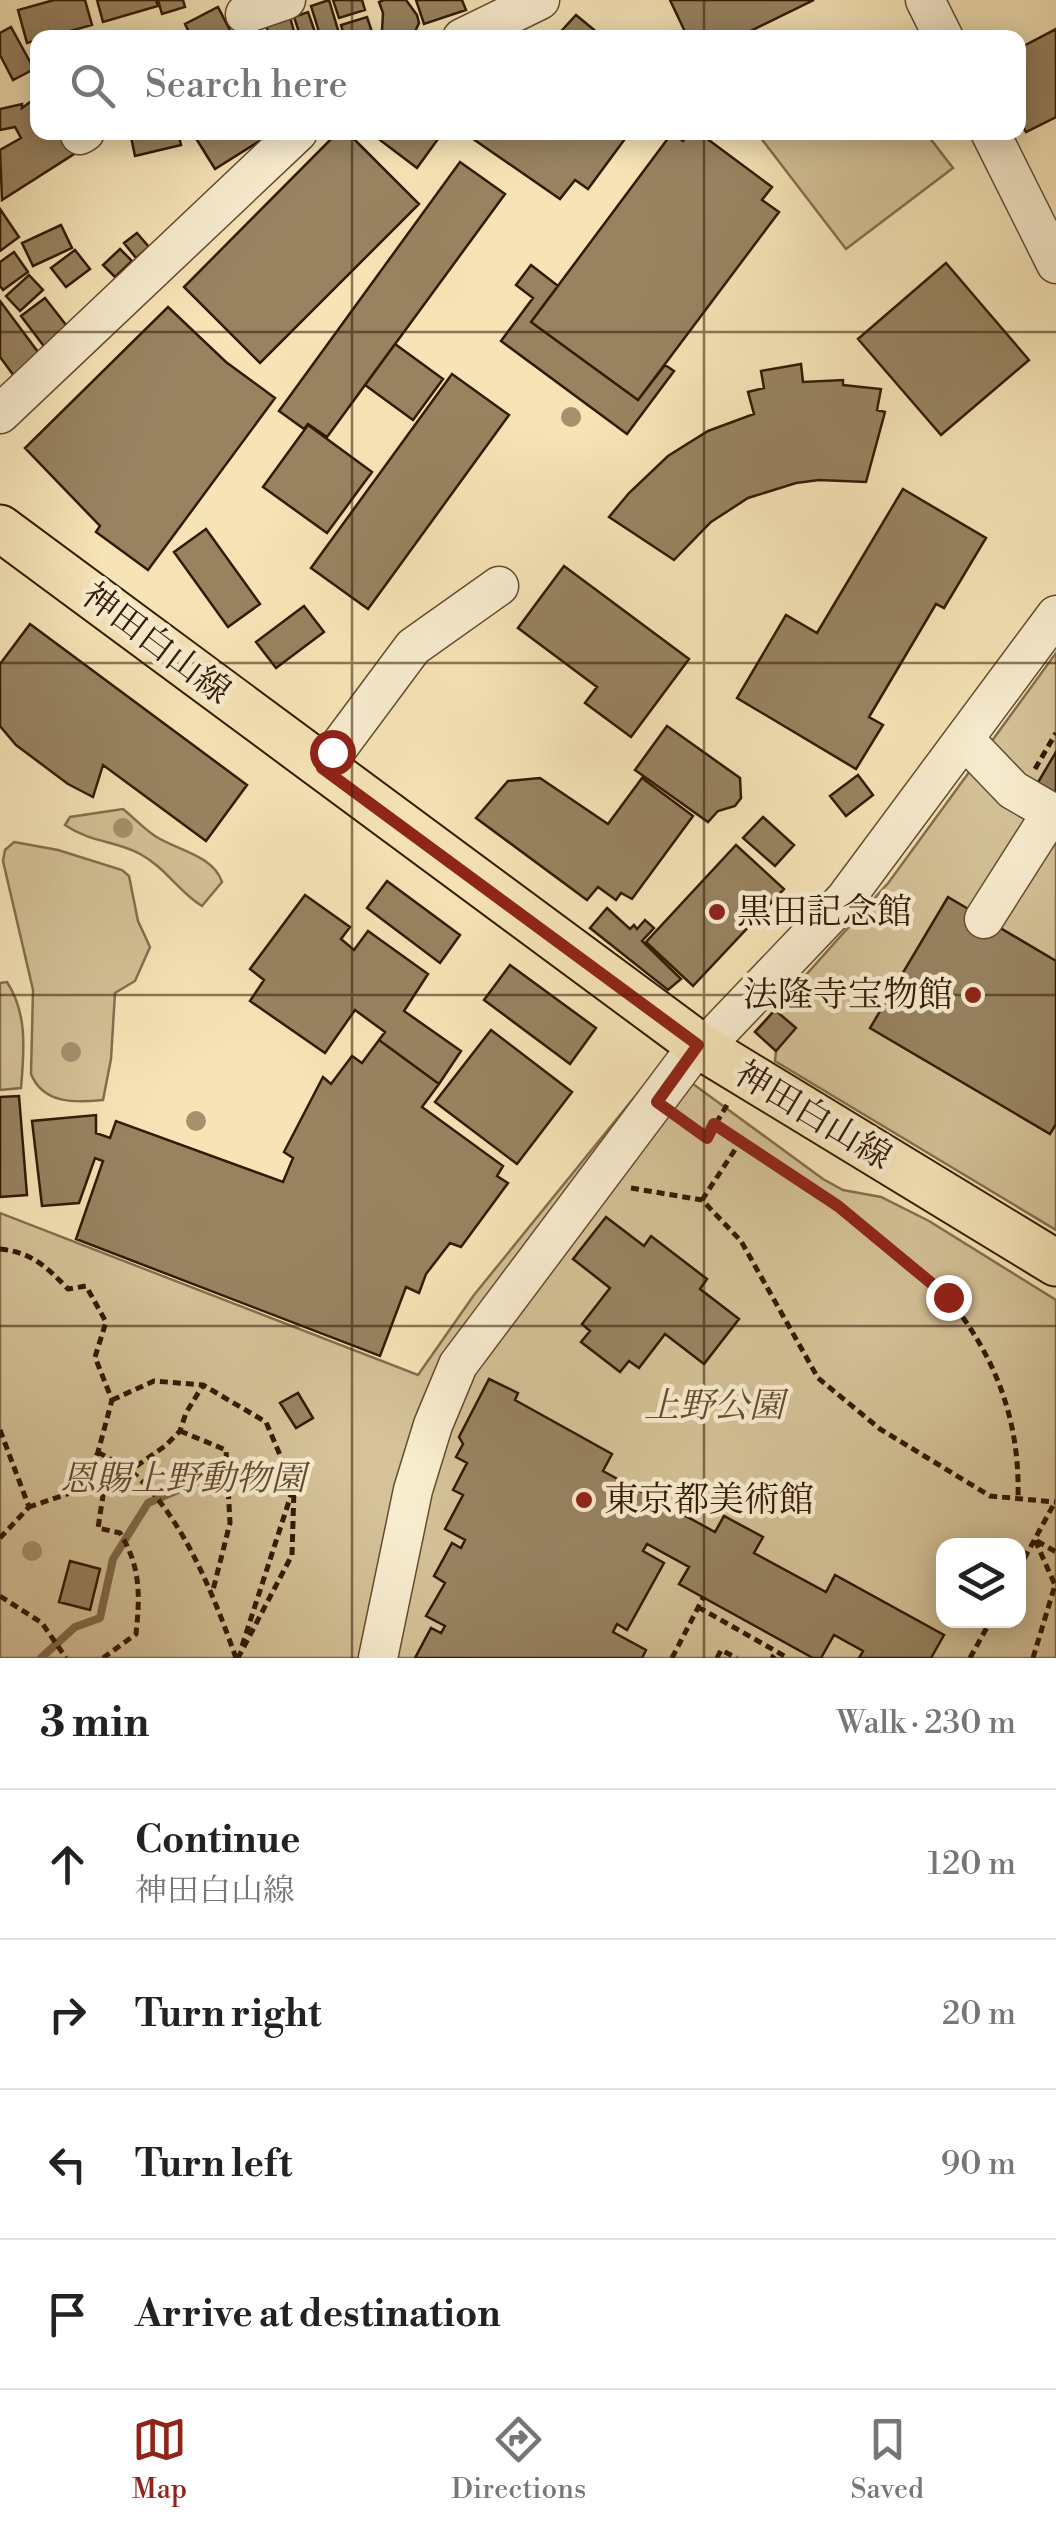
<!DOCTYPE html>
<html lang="en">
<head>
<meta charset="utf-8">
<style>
	body { margin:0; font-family:"Libre Bodoni","Noto Serif JP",serif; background:#f6f6f6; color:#222 }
	.controls { position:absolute; right:30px; bottom:30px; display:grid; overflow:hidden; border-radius:20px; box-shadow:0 5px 25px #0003 }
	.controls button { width:90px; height:90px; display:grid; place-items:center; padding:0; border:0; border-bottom:2px solid #e0e0e0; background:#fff; color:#222; font:50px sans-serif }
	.stop { position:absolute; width:30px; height:30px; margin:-22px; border:8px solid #8f2418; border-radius:50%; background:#fff }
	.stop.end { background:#8f2418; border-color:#fff; box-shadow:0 2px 10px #0008 }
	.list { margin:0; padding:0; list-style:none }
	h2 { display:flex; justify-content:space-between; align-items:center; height:130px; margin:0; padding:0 40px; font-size:42px }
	h2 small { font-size:32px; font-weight:400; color:#767676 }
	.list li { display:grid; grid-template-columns:65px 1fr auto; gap:30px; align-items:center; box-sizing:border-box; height:150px; padding:0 40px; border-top:2px solid #e0e0e0 }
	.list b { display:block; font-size:38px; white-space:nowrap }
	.list p { margin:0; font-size:32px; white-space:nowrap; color:#767676 }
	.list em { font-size:32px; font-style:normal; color:#767676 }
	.icon { flex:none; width:55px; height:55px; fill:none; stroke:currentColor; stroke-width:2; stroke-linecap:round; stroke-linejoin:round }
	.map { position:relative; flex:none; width:1056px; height:1658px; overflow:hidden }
	.search { position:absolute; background:#fff; box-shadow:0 5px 25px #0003; left:30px; right:30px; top:30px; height:110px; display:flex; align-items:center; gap:25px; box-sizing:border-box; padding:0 35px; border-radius:20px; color:#767676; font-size:38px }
	.sheet { height:730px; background:#fff }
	nav { display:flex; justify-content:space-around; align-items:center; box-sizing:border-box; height:140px; border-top:2px solid #e0e0e0; background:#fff; font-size:28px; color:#767676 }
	nav a { display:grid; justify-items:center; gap:5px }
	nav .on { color:#8f2418 }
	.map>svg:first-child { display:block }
	.green { fill:#d5c298; stroke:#846e4e; stroke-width:2.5; fill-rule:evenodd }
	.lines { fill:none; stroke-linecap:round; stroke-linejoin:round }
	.stream { stroke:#806a4a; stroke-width:8 }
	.building { fill:#988361; stroke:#331a03; stroke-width:2.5 }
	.minor-casing { stroke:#644c30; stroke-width:41 }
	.major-casing { stroke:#331a03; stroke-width:49 }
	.path { stroke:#331a03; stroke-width:5; stroke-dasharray:8 5; stroke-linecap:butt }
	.minor { stroke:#f9edd0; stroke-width:38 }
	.major { stroke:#f6e4b7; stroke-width:45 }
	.tree { fill:#a6906d }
	.route { stroke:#8f2418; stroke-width:12 }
	.grid { fill:none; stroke:#331a03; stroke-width:2.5; stroke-opacity:0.55 }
	.poi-dot { fill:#8f2418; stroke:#f9edd0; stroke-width:4 }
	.labels { text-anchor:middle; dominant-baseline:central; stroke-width:9; stroke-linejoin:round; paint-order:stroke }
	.street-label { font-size:35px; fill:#331a03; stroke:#f9edd0 }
	.poi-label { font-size:35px; fill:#331a03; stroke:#f9edd0; text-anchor:start }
	.park-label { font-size:35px; font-style:italic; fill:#644c30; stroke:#f9edd0 }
</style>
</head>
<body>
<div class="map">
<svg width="1056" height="1658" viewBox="0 0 1056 1658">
	<rect width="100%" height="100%" fill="#f6e4b7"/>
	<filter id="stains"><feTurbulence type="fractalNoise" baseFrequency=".002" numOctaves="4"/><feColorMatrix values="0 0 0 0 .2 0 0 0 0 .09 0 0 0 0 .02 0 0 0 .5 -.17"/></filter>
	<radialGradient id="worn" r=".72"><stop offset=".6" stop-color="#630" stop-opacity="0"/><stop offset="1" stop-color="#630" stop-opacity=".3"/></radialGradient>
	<path class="green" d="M757,133H926L953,168L846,249Z
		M1056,653V1230L775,1061L776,1051L755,1032L889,882Z
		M123,809C133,817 143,828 155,836C176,850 213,855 222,882L202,906C180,893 165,867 140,854C117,841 91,843 65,825L70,817Z
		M14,842L58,850L122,870L129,876L138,921L150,947L135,981L115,993L111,1059L103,1100C75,1103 43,1104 31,1074L33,990L3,861L5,850Z
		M7,982C28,1014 24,1052 21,1088L0,1090V983Z
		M663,1062L823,1179L843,1190L881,1197L929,1221L1056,1300V1658H0V1213L418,1375L474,1295ZM944,1546H1018V1620H944Z"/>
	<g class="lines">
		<path class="stream" d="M41,1658L75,1627L100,1618L113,1559L148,1503L207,1477"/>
	</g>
	<path class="building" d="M54,0H85L92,25L27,43L18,10Z
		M97,0H156L158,6L103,22Z
		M158,0H183L185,7L162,14Z
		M329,0L338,30L320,35L311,6Z
		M333,0H362L365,10L339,18Z
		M384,0H406L417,15L419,23L412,38H387L382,31L383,13L379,2Z
		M416,0H462L466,10L424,24Z
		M670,0H814L736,38H688Z
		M218,7L234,38H192L185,24Z
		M308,12L317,38H301L294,17Z
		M289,14L296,38H270L265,22Z
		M576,15L604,38H555Z
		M367,17L374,38H345L341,25Z
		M11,27L34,69L13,80L0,55V33Z
		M1056,29V117L1026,132L1018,119V49Z
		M37,97L38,132H60L74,154L2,200L0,150L21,138L15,127L0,130V109L22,104V108Z
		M130,132H178L181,145L135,156Z
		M192,132H274L215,169Z
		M338,132H347L419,204L260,363L184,287Z
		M385,132H443L417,168L380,140Z
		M463,132H630L588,189L575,180L560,199Z
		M690,132H698L772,187L762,200L779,212L638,400L531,322L672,133L683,141Z
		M460,162L505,194L327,437L308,424L304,429L279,411Z
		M0,209L19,237L0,251Z
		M61,225L72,248L33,266L22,243Z
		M137,233L149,247L136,258L124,243Z
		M120,249L132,261L115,277L103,265Z
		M75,250L90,269L66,287L51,268Z
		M14,252L28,272L3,290L0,286V262Z
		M946,263L1029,360L941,435L858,339Z
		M531,265L558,286L531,322L638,400L665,365L674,371L627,434L501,341L533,298L516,285Z
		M29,275L43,290L20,311L6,296Z
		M45,298L70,330L46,349L21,316Z
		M0,301L41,356L14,376L0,357Z
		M168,307L226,362L275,398L148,570L96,532L100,526L25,448Z
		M395,344L443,379L413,420L365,385Z
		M801,364L803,382L843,380V385L881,389L877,410L885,412L866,482L819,480L796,483L748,498L711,522L674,560L609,517L629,493L668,456L708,431L754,414L748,392L764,388L761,371Z
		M452,374L509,415L368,609L311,568Z
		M308,425L372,472L327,533L263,487Z
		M903,489L986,538L944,608L936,604L869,717L883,725L856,769L737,698L786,615L817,633Z
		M206,529L260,604L228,627L174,552Z
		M564,566L689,659L631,737L585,703L597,687L518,628Z
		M304,606L324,632L276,668L256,642Z
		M30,624L247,785L206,841L103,765L93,797L68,784L16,745L0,726V664Z
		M667,726L740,778L741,798L735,806L718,811L708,822L635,770Z
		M1056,752V795L1037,784Z
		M858,775L873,795L846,816L830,796Z
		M540,778L608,824L642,778L693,816L632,899L621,893L616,900L598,887L587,900L476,818L508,781Z
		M763,817L794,845L775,866L743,838Z
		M736,845L784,889L693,986L646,942Z
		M387,881L460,935L440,963L367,908Z
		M305,895L350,927L341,939L354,950L368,931L428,974L404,1011L461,1051L439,1084L379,1040L385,1032L355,1010L325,1053L250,1001L264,980L250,969Z
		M948,897L1056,961V1124L1050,1134L870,1028Z
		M607,908L630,929L634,925L637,929L645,920L654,928L642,941L681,979L668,990L590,928Z
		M510,965L596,1028L570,1064L484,1000Z
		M775,1010L796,1028L776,1051L755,1032Z
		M491,1030L572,1092L517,1164L435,1102Z
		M379,1040L439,1084L422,1107L503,1166L497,1176L508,1183L461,1247L450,1243L426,1274L419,1293L406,1287L380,1356L76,1239L103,1161L95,1158L79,1203L42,1206L32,1121L96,1115V1133L110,1138L116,1121L283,1182L293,1158L284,1152L323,1077L331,1084L352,1056L362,1063Z
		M19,1096L27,1195L0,1197V1097Z
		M606,1217L644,1246L651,1236L707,1279L700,1289L739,1319L704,1364L665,1334L639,1368L629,1361L620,1372L581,1342L590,1331L582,1324L610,1288L573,1259Z
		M489,1379L518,1393L515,1400L612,1454L603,1471L715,1532L724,1516L763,1537L754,1553L826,1592L835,1575L944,1635L931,1658H859L863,1651L834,1635L821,1658H813L679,1584L689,1567L647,1544L643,1551L664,1563L627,1630L617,1624L613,1632L646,1650L642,1658H415L431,1628L441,1633L445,1626L426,1616L445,1583L434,1576L452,1543L461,1548L465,1540L445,1529L463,1495L453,1490L467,1463L456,1457L463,1444L459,1437Z
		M298,1393L313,1418L296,1428L280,1403Z
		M70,1561L100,1569L90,1610L59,1602Z"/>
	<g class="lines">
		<g class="minor-casing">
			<path id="minor" d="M925,0L944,38
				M245,14L286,0
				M462,38L540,0
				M990,132L1056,264
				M80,135L85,132
				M0,414L298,132
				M965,740L1013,790L1056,815
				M323,768L413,647L499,586
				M984,919L1052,812
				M703,1048L845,899L1056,615
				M378,1658L413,1490L433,1425L458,1365L698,1045"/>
		</g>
		<g class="major-casing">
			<path id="major" d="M0,528L703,1048L1056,1263"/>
		</g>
		<path class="path" d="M1035,769L1056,733
			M727,1105L715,1125C777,1167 839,1206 897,1254C914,1267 936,1282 949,1299C997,1359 1020,1422 1018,1498
			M680,1118L707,1138L715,1125
			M631,1188L702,1200L741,1241L818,1378L880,1429L990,1496L1055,1502
			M702,1200L740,1142
			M0,1249C31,1252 47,1267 68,1289L86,1286L106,1322L95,1357L112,1400L98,1452L88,1474L73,1492L29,1507
			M112,1400L154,1381L203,1385L266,1422L294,1488L292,1555L238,1658
			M0,1430L29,1507L0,1538
			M180,1431L226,1450L230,1523L213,1590
			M98,1452C109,1459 122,1464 132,1472C183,1516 214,1596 236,1658
			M1037,1541L1056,1552
			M1018,1570L1055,1502
			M0,1596L42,1623L66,1658
			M698,1607L788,1658
			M242,1646L291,1495
			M103,1658L136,1634C140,1596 141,1567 120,1533L98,1528L104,1489L165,1446L180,1431L186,1413L203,1385
			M672,1658L703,1598
			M717,1658L721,1650L737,1658
			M772,1658L774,1655
			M970,1658L991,1620
			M1033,1658L1055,1585L1035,1540"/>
		<use href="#minor" class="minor"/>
		<use href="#major" class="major"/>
	</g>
	<g class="tree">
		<circle cx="571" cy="417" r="10"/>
		<circle cx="123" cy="828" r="10"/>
		<circle cx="71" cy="1052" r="10"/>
		<circle cx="196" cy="1121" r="10"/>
		<circle cx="32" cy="1551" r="10"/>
	</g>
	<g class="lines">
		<path class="route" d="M332,752L322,768L698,1045L657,1102L707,1138L714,1124L838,1206L948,1297"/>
	</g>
	<path class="grid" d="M352,0V38M704,0V38M352,132V1658M704,132V1658M0,332H1056M0,663H1056M0,995H1056M0,1326H1056"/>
	<g class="poi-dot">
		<circle cx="717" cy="912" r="10"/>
		<circle cx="973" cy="995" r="10"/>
		<circle cx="584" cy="1500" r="10"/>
	</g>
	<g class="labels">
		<g class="street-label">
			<text transform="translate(156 644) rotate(37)">神田白山線</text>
			<text transform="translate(813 1116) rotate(31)">神田白山線</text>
		</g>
		<g class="poi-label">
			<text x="737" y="912">黒田記念館</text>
			<text x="953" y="995" text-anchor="end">法隆寺宝物館</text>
			<text x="604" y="1500">東京都美術館</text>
		</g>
		<g class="park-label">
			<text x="714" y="1406">上野公園</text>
			<text x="183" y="1479">恩賜上野動物園</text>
		</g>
	</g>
	<rect width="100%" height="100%" filter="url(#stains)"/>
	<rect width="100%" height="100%" fill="url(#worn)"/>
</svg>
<div class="controls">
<button><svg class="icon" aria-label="layers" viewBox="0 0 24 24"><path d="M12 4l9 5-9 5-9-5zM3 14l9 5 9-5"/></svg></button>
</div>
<div class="stop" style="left:332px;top:752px"></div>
<div class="stop end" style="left:948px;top:1297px"></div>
<div class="search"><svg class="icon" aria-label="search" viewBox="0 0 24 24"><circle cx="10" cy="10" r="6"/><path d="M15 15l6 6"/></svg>Search here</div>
</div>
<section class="sheet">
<h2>3 min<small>Walk · 230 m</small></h2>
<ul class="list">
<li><svg class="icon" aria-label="ahead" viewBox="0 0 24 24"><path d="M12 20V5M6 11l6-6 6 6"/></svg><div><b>Continue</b><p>神田白山線</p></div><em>120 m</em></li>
<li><svg class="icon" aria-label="right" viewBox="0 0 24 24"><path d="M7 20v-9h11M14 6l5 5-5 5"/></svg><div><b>Turn right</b></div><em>20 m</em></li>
<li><svg class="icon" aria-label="left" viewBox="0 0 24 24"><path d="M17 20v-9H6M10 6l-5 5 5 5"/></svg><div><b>Turn left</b></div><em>90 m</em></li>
<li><svg class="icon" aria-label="arrive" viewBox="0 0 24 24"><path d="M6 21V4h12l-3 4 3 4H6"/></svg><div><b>Arrive at destination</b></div></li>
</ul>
</section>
<nav>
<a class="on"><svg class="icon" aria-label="map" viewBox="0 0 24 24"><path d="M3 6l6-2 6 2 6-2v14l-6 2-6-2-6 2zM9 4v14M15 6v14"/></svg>Map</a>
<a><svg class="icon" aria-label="directions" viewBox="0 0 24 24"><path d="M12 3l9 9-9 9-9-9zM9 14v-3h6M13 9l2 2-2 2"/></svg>Directions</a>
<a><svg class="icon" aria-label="saved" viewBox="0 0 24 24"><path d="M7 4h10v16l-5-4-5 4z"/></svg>Saved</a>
</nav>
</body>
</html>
